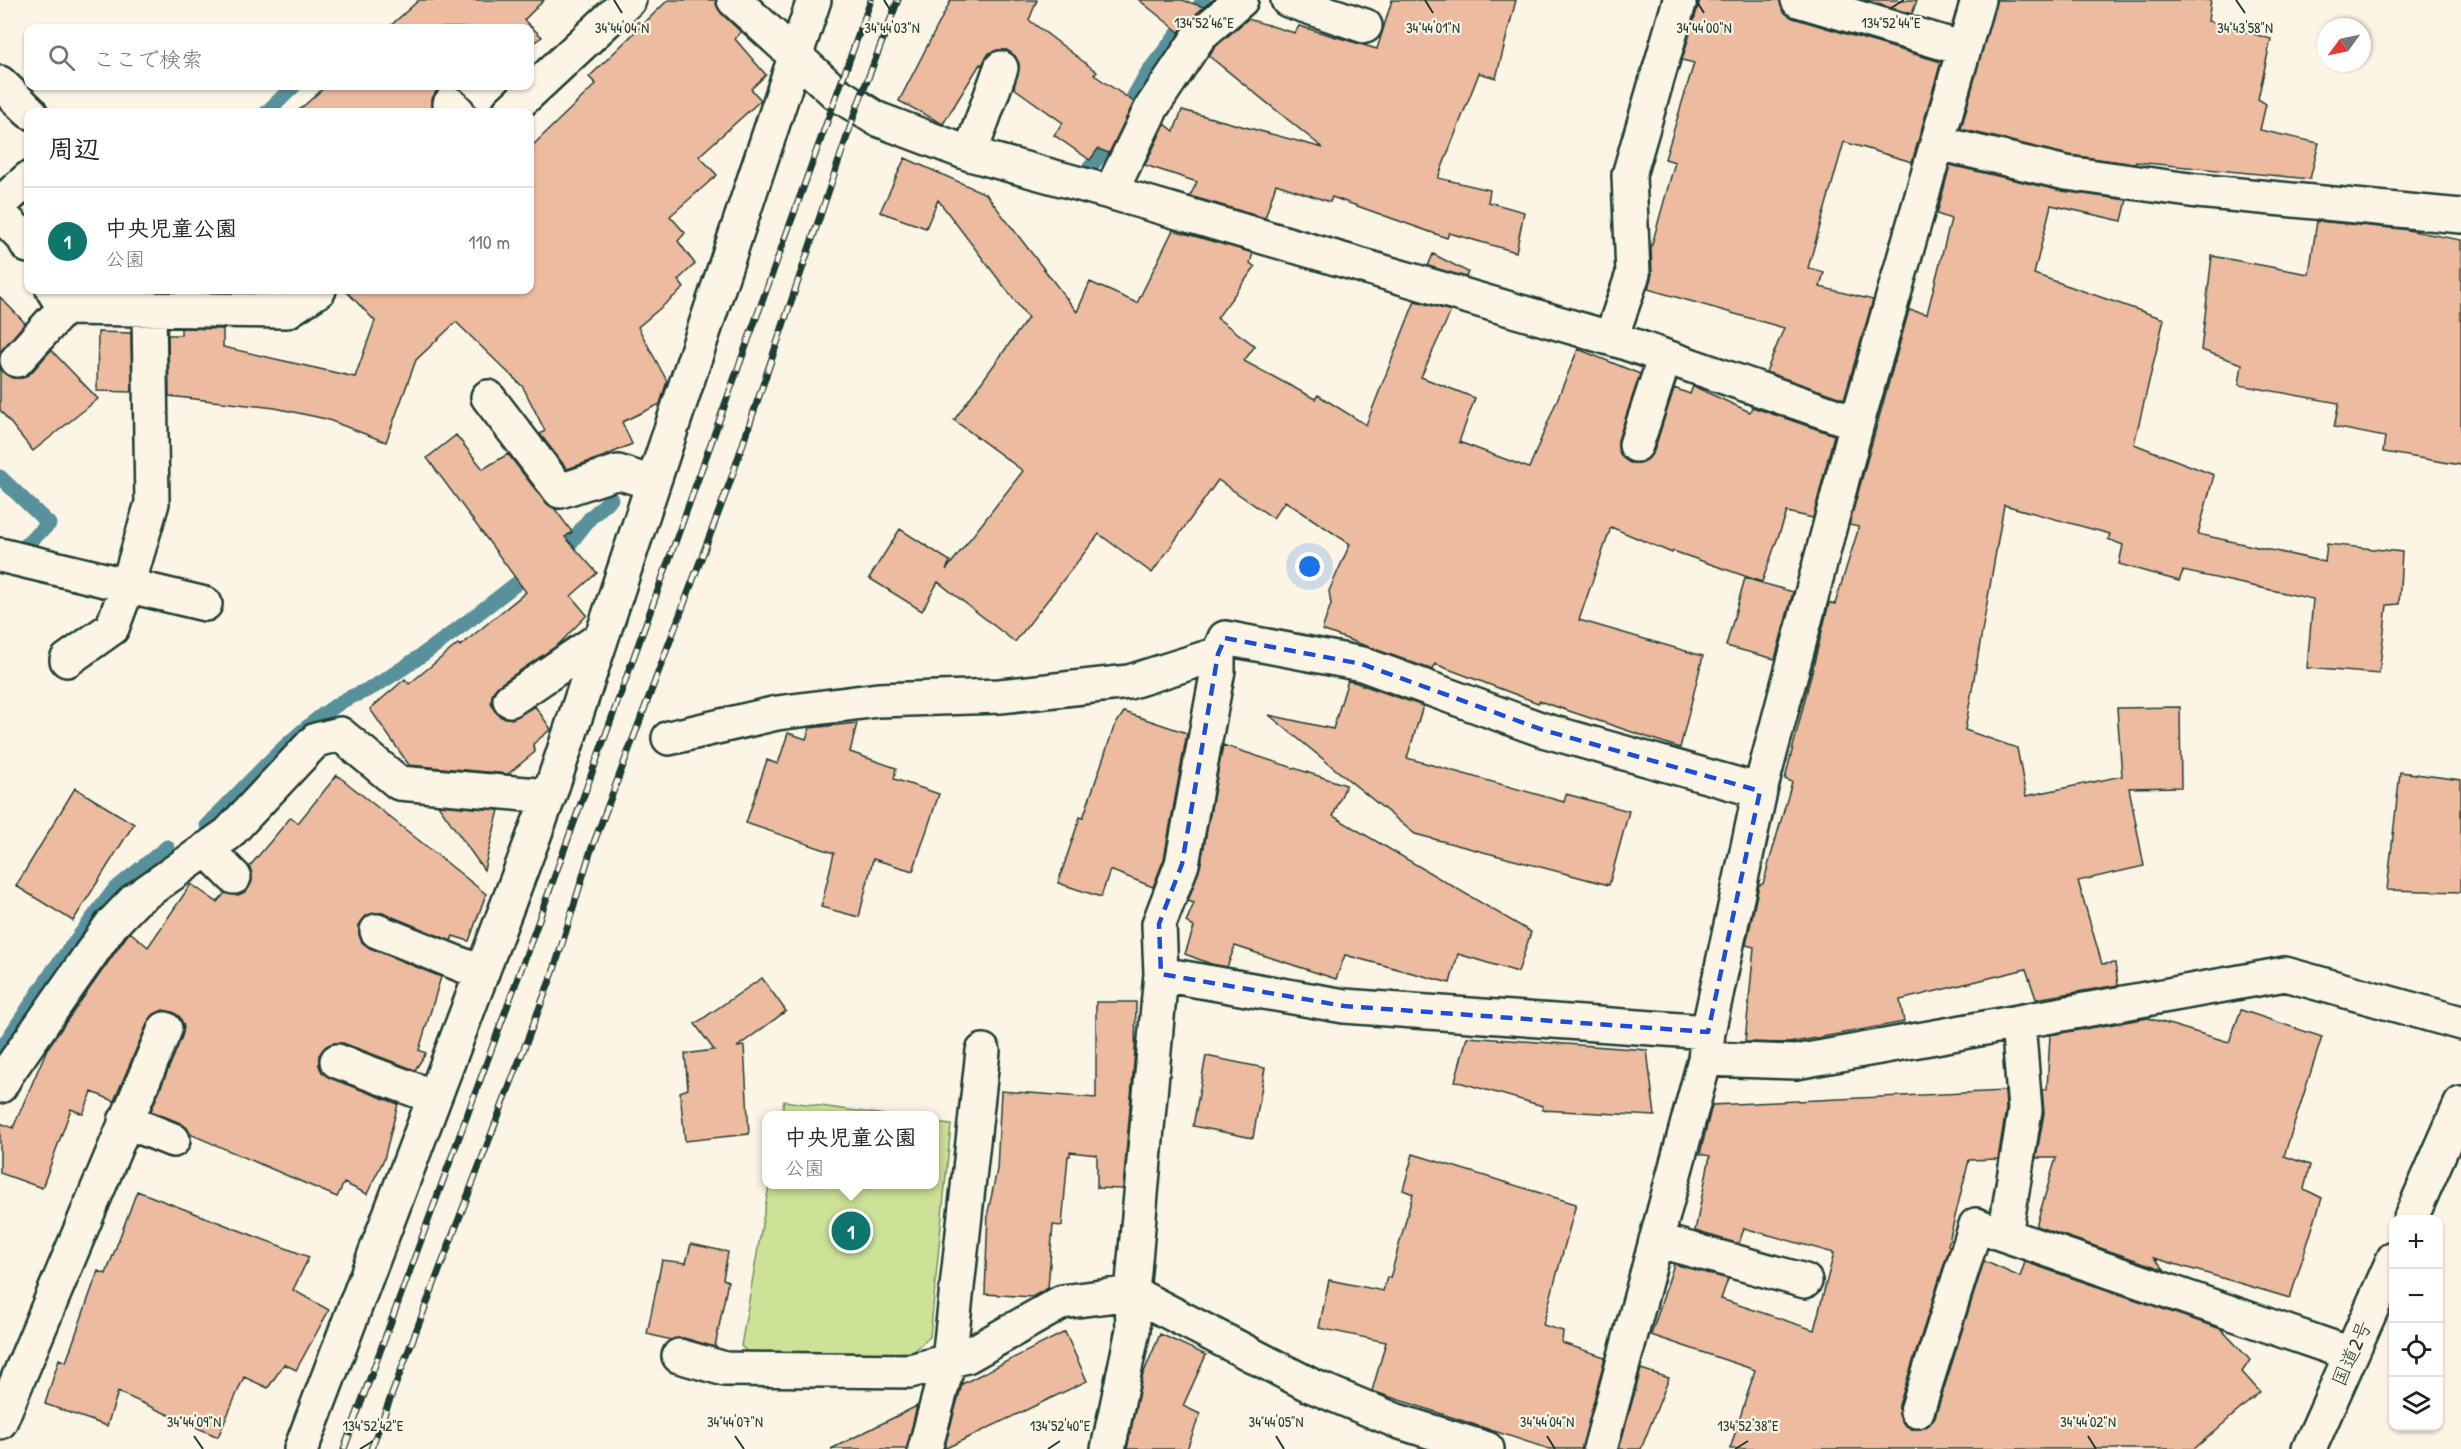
<!DOCTYPE html>
<html lang="ja">
<head>
<meta charset="utf-8">
<style>
	body { margin:0; font-family:"Patrick Hand","Klee One",sans-serif; background:#f6f6f6; color:#222 }
	.controls { position:absolute; right:18px; bottom:18px; display:grid; overflow:hidden; border-radius:12px; box-shadow:0 2px 4px #0004 }
	.controls button { width:54px; height:54px; display:grid; place-items:center; padding:0; border:0; border-bottom:2px solid #e0e0e0; background:#fff; color:#222; font:30px sans-serif }
	.compass { position:absolute; left:2317px; top:18px; width:54px; height:54px; border-radius:50%; background:#fff; box-shadow:0 2px 4px #0004; rotate:237deg }
	.you { position:absolute; left:1310px; top:567px; width:21px; height:21px; margin:-15px; border:4px solid #fff; border-radius:50%; background:#1a73e8; box-shadow:0 0 0 9px #1a73e833 }
	.badge { display:grid; place-items:center; width:39px; height:39px; border-radius:50%; background:#0f766e; color:#fff; font-size:20px; font-weight:700 }
	.pin { position:absolute; translate:-50% -50%; border:3px solid #fff; box-shadow:0 2px 6px #0006 }
	.popup { position:absolute; left:762px; top:1111px; width:177px; height:78px; box-sizing:border-box; display:grid; place-content:center; border-radius:12px; background:#fff; filter:drop-shadow(0 2px 4px #0005); font-size:20px; white-space:nowrap; color:#767676 }
	.popup b { font-size:22px; color:#222 }
	.popup::after { content:''; position:absolute; left:50%; top:100%; margin-left:-12px; border:12px solid transparent; border-top-color:#fff }
	.list { margin:0; padding:0; list-style:none }
	h2 { display:flex; justify-content:space-between; align-items:center; height:78px; margin:0; padding:0 24px; font-size:26px }
	h2 small { font-size:20px; font-weight:400; color:#767676 }
	.list li { display:grid; grid-template-columns:39px 1fr auto; gap:18px; align-items:center; box-sizing:border-box; height:108px; padding:0 24px; border-top:2px solid #e0e0e0 }
	.list b { display:block; font-size:22px; white-space:nowrap }
	.list p { margin:0; font-size:20px; white-space:nowrap; color:#767676 }
	.list em { font-size:20px; font-style:normal; color:#767676 }
	.icon { flex:none; width:33px; height:33px; fill:none; stroke:currentColor; stroke-width:2; stroke-linecap:round; stroke-linejoin:round }
	.map { position:relative; flex:none; width:2461px; height:1449px; overflow:hidden }
	.search { position:absolute; background:#fff; box-shadow:0 2px 4px #0004; left:24px; top:24px; width:510px; height:66px; display:flex; align-items:center; gap:15px; box-sizing:border-box; padding:0 21px; border-radius:12px; color:#767676; font-size:22px }
	.panel { position:absolute; background:#fff; box-shadow:0 2px 4px #0004; left:24px; top:108px; width:510px; height:186px; border-radius:12px }
	.map>svg:first-child { display:block }
	.green { fill:#cde297; stroke:#769066; stroke-width:1.5 }
	.lines { fill:none; stroke-linecap:round; stroke-linejoin:round }
	.stream { stroke:#59919b; stroke-width:15 }
	.building { fill:#edbb9f; stroke:#1f3d34; stroke-width:1.5 }
	.street-casing { stroke:#1f3d34; stroke-width:38 }
	.highway-casing { stroke:#1f3d34; stroke-width:38 }
	.street { stroke:#fcf5e5; stroke-width:33 }
	.highway { stroke:#fcf5e5; stroke-width:33 }
	.rail-casing { stroke:#1f3d34; stroke-width:7 }
	.rail { stroke:#fcf5e5; stroke-width:4.5; stroke-dasharray:14; stroke-linecap:butt }
	.marked { fill:none; stroke:#1d4ed8; stroke-width:4.5; stroke-dasharray:12 8; stroke-linejoin:round }
	.ticks { fill:none; stroke:#1f3d34; stroke-width:2 }
	.labels { text-anchor:middle; dominant-baseline:central; stroke-width:4.5; stroke-linejoin:round; paint-order:stroke }
	.street-label { font-size:20px; fill:#1f3d34; stroke:#fcf5e5 }
	.ticks-label { font-size:15px; text-anchor:middle; fill:#1f3d34; stroke:#fcf5e5; stroke-width:4.5; stroke-linejoin:round; paint-order:stroke }
</style>
</head>
<body>
<div class="map">
<svg width="2461" height="1449" viewBox="0 0 2461 1449">
	<rect width="100%" height="100%" fill="#fcf5e5"/>
	<filter id="ink" filterUnits="userSpaceOnUse"><feTurbulence type="fractalNoise" baseFrequency=".0167" numOctaves="2"/><feDisplacementMap in="SourceGraphic" scale="12" xChannelSelector="R" yChannelSelector="G"/><feConvolveMatrix kernelMatrix="1 2 1 2 8 2 1 2 1" color-interpolation-filters="sRGB"/></filter>
	<g filter="url(#ink)">
		<path class="green" d="M784,1101L886,1115H781Z
			M935,1123L951,1125L930,1337L913,1352L754,1358L741,1346L769,1185L935,1184Z"/>
		<g class="lines">
			<path class="stream" d="M267,112L294,86
				M1082,177L1102,153L1147,73L1204,0
				M0,477L49,524L13,557
				M556,554L569,545L590,518L611,499
				M207,825C249,784 288,737 338,704C349,696 363,693 375,686C431,652 482,610 534,570
				M0,1051L55,968L114,890L167,847"/>
		</g>
		<path class="building" d="M419,0H544L524,20L542,37L530,45V28H388Z
			M668,0H716L721,13L741,32L735,39L766,75L751,89L761,100L699,156L717,175L670,216L685,233L678,241L695,264L678,280L684,288L638,327L667,381L660,404L622,422L632,444L605,456L567,469L540,434L545,431L523,387L456,322L416,360L386,442L326,419L275,408L169,396L168,335H181V328L223,329V347L355,377L375,321L345,290H530V148L596,84L589,77Z
			M951,0H1037L1029,20L1097,72L1094,75L1134,102L1109,153L1098,149L1090,160L1054,135L1063,123L1014,88L1019,64L1015,56L1007,50H998L989,53L982,65L980,64L943,124L899,101Z
			M1139,0H1182L1204,7L1188,21L1179,32Z
			M1392,0H1516L1496,78L1479,73L1438,178L1490,190L1488,202L1524,212L1516,252L1449,233L1447,238L1332,197L1330,202L1276,184L1265,218L1190,196L1197,182L1145,165L1165,124L1174,131L1182,110L1323,148L1209,56L1214,48L1248,19L1295,33L1299,26L1377,49Z
			M1700,0H1780L1784,12L1793,18L1941,62L1912,162L1844,142L1808,268L1824,272L1820,287L1873,300L1844,399L1766,372L1784,328L1648,289L1652,274L1651,248L1675,162L1665,159L1694,63L1682,60Z
			M1864,0H1917L1912,14Z
			M1996,0H2211L2208,21L2271,39L2258,99L2266,104L2260,130L2319,143L2310,179L2136,162L2135,164L2069,155L1961,129Z
			M326,86H459H446L437,90L432,99L433,110L430,112H297Z
			M905,158L986,194L1077,312L1090,282L1137,303L1173,230L1253,253L1250,263L1255,267L1217,318L1255,346L1244,361L1315,399L1318,395L1366,425L1415,301L1451,311L1421,377L1475,398L1459,442L1529,468L1578,349L1640,374L1618,440V448L1622,457L1630,463H1640L1648,459L1654,451L1674,388L1690,394L1693,386L1750,412L1752,407L1834,435L1813,518L1787,512L1762,582L1673,551L1672,553L1611,527L1579,620L1703,656L1680,748L1539,701L1538,703L1435,664L1433,670L1322,630L1331,604L1329,591L1350,544L1285,501L1273,518L1218,480L1152,573L1099,534L1015,642L938,582L922,611L869,578L900,529L950,561L946,570L1023,471L954,420L1028,318L938,200L926,228L880,212Z
			M1950,165L2062,191L2127,200L2122,221L2051,205L2034,274L2164,319L2134,444L2214,475L2198,534L2325,562L2327,544L2402,552L2399,604L2387,605L2379,674L2307,668L2313,599L2183,571L2179,581L2119,564L2123,545L2108,539L2110,534L2004,505L1965,730L2017,748L2026,796L2122,776L2117,708L2180,707L2181,787L2129,788L2144,866L2078,881L2102,964L2115,963L2118,985L2036,999L2026,969L1900,1000L1904,1022L1789,1043L1745,1042L1754,947L1746,945L1759,885L1763,884L1792,782L1785,779L1829,603L1835,604L1859,527L1849,525L1909,310L1927,314L1951,219L1937,214Z
			M2317,221L2402,229L2461,240V465L2383,452L2385,437L2334,427L2339,403L2239,385L2242,364L2201,350L2212,256L2309,274Z
			M1433,254L1468,272L1466,277L1428,266Z
			M0,297L25,323L0,353Z
			M98,332L131,333L132,392L97,391Z
			M51,350L98,399L33,451L0,410V367L5,374L13,378H23L31,373Z
			M456,435L483,469L508,454L545,502L555,509L572,532L565,537L597,573L571,596L587,615L559,644L499,685L493,692L491,702L494,710L501,717L512,719L535,706L551,729L533,744L535,752L508,774L409,765L370,709L405,679L409,684L458,644L460,646L526,592L427,458Z
			M1745,578L1793,592L1775,659L1726,646Z
			M1348,680L1423,706L1407,758L1564,802L1566,794L1629,811L1609,885L1415,834L1269,715L1333,729Z
			M1124,712L1187,733L1164,859L1153,887L1110,870L1101,897L1058,883L1080,817L1083,818L1114,727Z
			M857,723L850,752L896,768L894,779L939,794L913,871L873,859L859,917L821,907L834,853L746,823L767,760L778,764L788,733L806,739L810,728Z
			M1223,745L1346,785L1333,816L1531,932L1518,972L1458,954L1450,983L1345,955L1336,979L1235,946L1227,967L1211,964L1185,954L1194,927L1186,922L1194,903L1188,901L1200,867Z
			M2400,772L2461,780V892L2387,890Z
			M337,775L486,894L469,941L453,936L451,941L383,913H374L366,916L359,925V934L362,942L370,948L441,977L419,1050L426,1053L415,1070L343,1043H333L326,1046L319,1055V1065L322,1072L330,1078L398,1104L384,1159L367,1194L344,1183L337,1197L190,1134L187,1128L180,1123L151,1111L182,1036L184,1027L180,1017L173,1012L163,1010L154,1014L148,1022L114,1101L92,1092L83,1114L71,1109L42,1188L0,1173V1123L13,1128L47,1049L126,937L130,932L148,947L191,884L217,902L225,893L238,895L247,891L252,881L249,867L291,817L298,823Z
			M75,788L134,824L73,921L16,886Z
			M438,805L499,810L484,870Z
			M762,978L786,1011L737,1047L744,1046L749,1134L685,1141L680,1092L688,1089L685,1054L714,1050L695,1024Z
			M1096,1002H1136L1135,1051L1123,1189L1097,1188V1155L1070,1152V1156H1068L1062,1226L1053,1225L1048,1288L1032,1297L985,1294L988,1212L997,1170L1001,1091L1096,1098Z
			M2241,1010L2322,1037L2284,1156L2310,1165L2304,1189L2322,1198L2290,1298L2154,1258L2165,1270L2036,1226L2056,1158H2036L2044,1113L2042,1090L2047,1089L2050,1035L2148,1018L2229,1042Z
			M1467,1037L1647,1050L1655,1116L1542,1110L1543,1106L1455,1081Z
			M1206,1056L1265,1068L1253,1138L1193,1126Z
			M2005,1091L2006,1109L1998,1159L1969,1160L1948,1245L1950,1246L1899,1405V1414L1903,1423L1911,1429H1920L1929,1425L1935,1417L1984,1261L2020,1277L2025,1262L2221,1329L2250,1360L2242,1372L2260,1392L2194,1449H1730L1755,1370L1651,1335L1674,1264L1728,1279L1721,1299L1814,1330L1834,1253L1744,1228L1739,1244L1695,1231L1710,1156L1700,1154L1712,1105Z
			M1413,1154L1576,1204L1543,1325L1563,1331L1562,1343L1605,1357L1582,1449H1549L1372,1391L1386,1342L1319,1328L1329,1280L1383,1291L1387,1277L1390,1278L1413,1194L1403,1190Z
			M137,1191L309,1257L293,1290L329,1310L296,1370L284,1364L268,1388L244,1377L218,1437L118,1392L107,1426L45,1404L59,1359L66,1362L98,1271L106,1274Z
			M691,1244L728,1252L723,1279L728,1281L715,1347L684,1338L671,1340L647,1334L662,1260L686,1263Z
			M1065,1332L1087,1381L944,1449L962,1384Z
			M1160,1334L1206,1355L1183,1406L1200,1414L1187,1449H1127L1142,1377Z
			M1641,1369L1669,1378L1641,1449H1619Z
			M917,1406L907,1449H831Z"/>
		<g class="lines">
			<g class="street-casing">
				<path id="street" d="M734,0L836,93L877,119L970,154L1113,193L1623,342L1857,423
					M1288,0L1365,26
					M1798,0L1964,49
					M0,83L30,112
					M450,104L458,112
					M509,112L629,0
					M1938,143L2066,173L2197,191L2461,216
					M970,154L1001,68
					M1113,193L1115,183L1152,107L1200,35L1241,0
					M0,204L28,179
					M0,214L23,237L28,246
					M53,290L64,308L287,311L319,290
					M1611,338L1633,274L1629,175L1680,0
					M17,360L64,308
					M488,397L560,491L618,472L652,483
					M1636,445L1665,357
					M0,555L205,604
					M67,660L112,628L128,585L152,503L149,311
					M510,700L601,638
					M669,738L777,713L878,700L1000,696L1129,682L1218,654
					M206,849L234,877
					M377,931L482,973
					M1161,974L1344,1006L1708,1032
					M1705,1059L1796,1062L2285,974L2461,1023
					M337,1061L434,1097
					M0,1086L8,1072L111,925L135,900L228,834L316,740L340,734L399,783L549,796
					M125,1121L173,1140
					M2005,1235L2025,1110L2018,1022
					M1656,1240L1805,1281
					M679,1356L725,1369L910,1371L967,1356L1062,1302L1132,1293L1310,1385L1397,1421L1487,1449
					M1917,1411L1976,1225L2351,1354
					M0,1422L165,1029
					M301,1449L549,796L814,0
					M925,1449L949,1360L983,1051
					M1108,1449L1133,1330L1132,1293L1161,974L1159,924L1182,864L1218,670V654L1225,638L1362,664L1543,730L1760,791
					M1600,1449L1705,1059L1708,1032L1760,791L1857,423L1978,0"/>
			</g>
			<g class="highway-casing">
				<path id="highway" d="M2410,1220L2461,1104
					M2309,1449L2394,1258"/>
			</g>
			<use href="#street" class="street"/>
			<use href="#highway" class="highway"/>
			<g class="rail-casing">
				<path id="rail" d="M344,1449L524,961L871,0
					M371,1449L554,970L590,853L730,482L857,107L898,0"/>
			</g>
			<use href="#rail" class="rail"/>
		</g>
	</g>
	<path class="marked" d="M1225,638L1362,664L1543,730L1760,791L1708,1032L1344,1006L1161,974L1159,924L1182,864L1218,654Z"/>
	<path class="ticks" d="M614,0L622,13M884,0L892,13M1425,0L1433,13M1696,0L1704,13M2236,0L2245,13M1204,8L1216,0M1891,8L1904,0M194,1436L203,1449M735,1436L744,1449M1276,1436L1284,1449M1547,1436L1555,1449M2088,1436L2096,1449M360,1449L373,1441M1048,1449L1060,1441M1735,1449L1748,1441"/>
	<g class="labels">
		<g class="street-label">
			<text transform="translate(2351 1353) rotate(-66)">国道2号</text>
		</g>
	</g>
	<g class="ticks-label">
		<text x="1204" y="28">134°52'46"E</text>
		<text x="1891" y="28">134°52'44"E</text>
		<text x="622" y="33">34°44'04"N</text>
		<text x="892" y="33">34°44'03"N</text>
		<text x="1433" y="33">34°44'01"N</text>
		<text x="1704" y="33">34°44'00"N</text>
		<text x="2245" y="33">34°43'58"N</text>
		<text x="194" y="1427">34°44'09"N</text>
		<text x="735" y="1427">34°44'07"N</text>
		<text x="1276" y="1427">34°44'05"N</text>
		<text x="1547" y="1427">34°44'04"N</text>
		<text x="2088" y="1427">34°44'02"N</text>
		<text x="373" y="1431">134°52'42"E</text>
		<text x="1060" y="1431">134°52'40"E</text>
		<text x="1748" y="1431">134°52'38"E</text>
	</g>
</svg>
<div class="controls">
<button>+</button>
<button>−</button>
<button><svg class="icon" aria-label="locate" viewBox="0 0 24 24"><circle cx="12" cy="12" r="6"/><path d="M12 2v4M12 18v4M2 12h4M18 12h4"/></svg></button>
<button><svg class="icon" aria-label="layers" viewBox="0 0 24 24"><path d="M12 4l9 5-9 5-9-5zM3 14l9 5 9-5"/></svg></button>
</div>
<svg class="compass" viewBox="-18 -18 36 36"><path d="M0-13l5 13h-10z" fill="#e53935"/><path d="M0 13l5-13h-10z" fill="#767676"/></svg>
<div class="you"></div>
<div class="pin badge" style="left:851px;top:1231px">1</div>
<div class="popup"><b>中央児童公園</b>公園</div>
<div class="search"><svg class="icon" aria-label="search" viewBox="0 0 24 24"><circle cx="10" cy="10" r="6"/><path d="M15 15l6 6"/></svg>ここで検索</div>
<section class="panel">
<h2>周辺<small></small></h2>
<ul class="list">
<li><span class="badge">1</span><div><b>中央児童公園</b><p>公園</p></div><em>110 m</em></li>
</ul>
</section>
</div>
</body>
</html>
